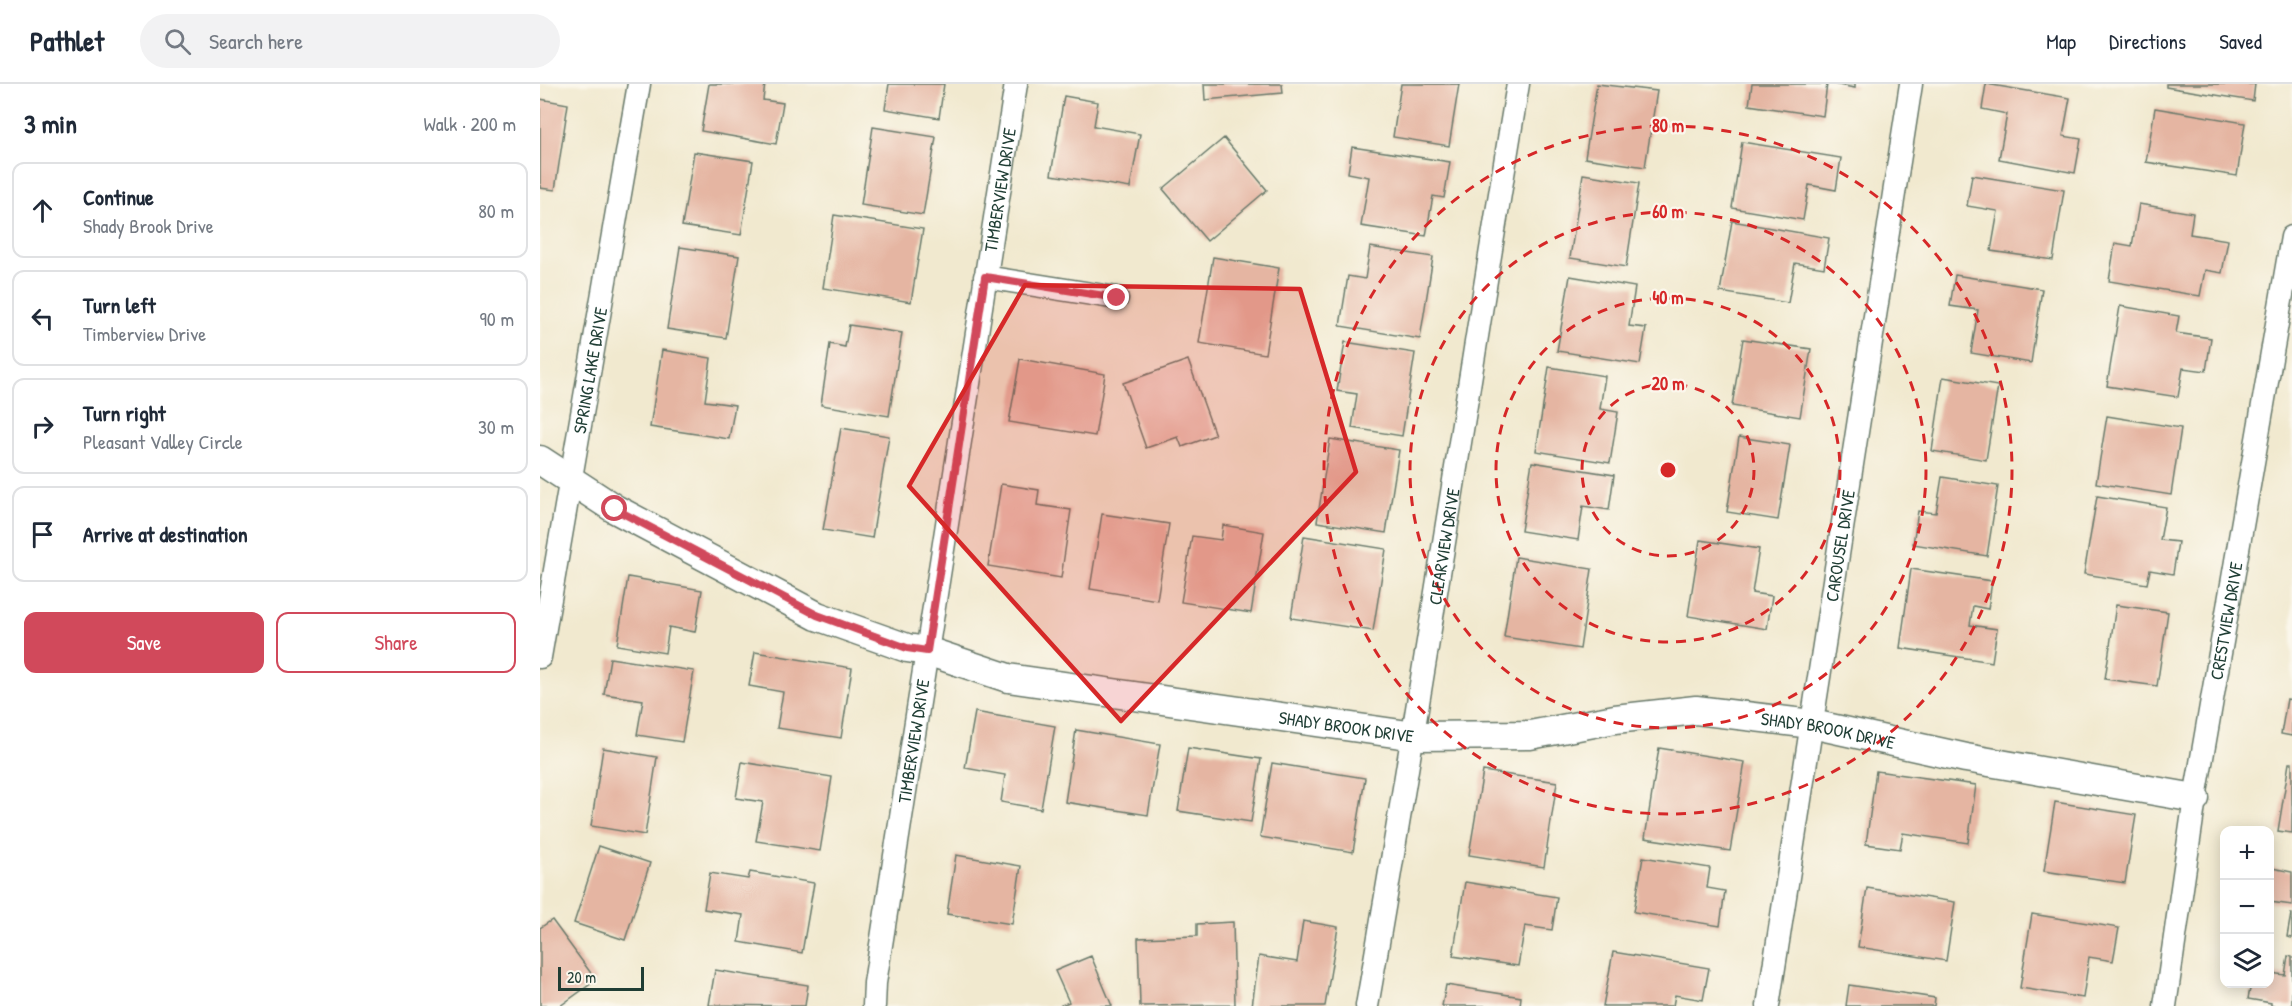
<!DOCTYPE html>
<html lang="en">
<head>
<meta charset="utf-8">
<style>
	body { margin:0; font-family:"Patrick Hand",sans-serif; background:#f2f2f3; color:#1f2937 }
	.controls { position:absolute; right:18px; bottom:18px; display:grid; overflow:hidden; border-radius:12px; box-shadow:0 3px 15px #0003 }
	.controls button { width:54px; height:54px; display:grid; place-items:center; padding:0; border:0; border-bottom:2px solid #e0e1e3; background:#fff; color:#1f2937; font:30px sans-serif }
	.scale { position:absolute; left:18px; bottom:15px; width:86px; box-sizing:border-box; padding-left:6px; border:3px solid #1f3d34; border-top:0; font-size:16px; line-height:21px; white-space:nowrap; color:#1f3d34; -webkit-text-stroke:4px #fbf7ec; paint-order:stroke }
	.stop { position:absolute; width:18px; height:18px; margin:-14px; border:4px solid #d1495b; border-radius:50%; background:#fff }
	.stop.end { background:#d1495b; border-color:#fff; box-shadow:0 2px 6px #0008 }
	.list { margin:0; padding:0; list-style:none }
	h2 { display:flex; justify-content:space-between; align-items:center; height:78px; margin:0; padding:0 24px; font-size:26px }
	h2 small { font-size:20px; font-weight:400; color:#747a83 }
	.list li { display:grid; grid-template-columns:39px 1fr auto; gap:18px; align-items:center; box-sizing:border-box; height:96px; margin:0 12px 12px; padding:0 12px; border:2px solid #e0e1e3; border-radius:12px }
	.list b { display:block; font-size:22px; white-space:nowrap }
	.list p { margin:0; font-size:20px; white-space:nowrap; color:#747a83 }
	.list em { font-size:20px; font-style:normal; color:#747a83 }
	.actions { display:flex; gap:12px; padding:18px 24px }
	.actions a { flex:1; padding:14px 0; border:2px solid #d1495b; border-radius:12px; text-align:center; font-size:21px; color:#d1495b }
	.actions .main { background:#d1495b; color:#fff }
	.icon { flex:none; width:33px; height:33px; fill:none; stroke:currentColor; stroke-width:2; stroke-linecap:round; stroke-linejoin:round }
	.map { position:relative; flex:none; width:1752px; height:922px; overflow:hidden }
	header { display:flex; align-items:center; gap:36px; box-sizing:border-box; height:84px; padding:0 30px; background:#fff; border-bottom:2px solid #e0e1e3 }
	header strong { font-size:28px }
	nav { display:flex; gap:33px; margin-inline-start:auto; font-size:21px }
	.search { width:420px; height:54px; background:#f2f2f3; display:flex; align-items:center; gap:15px; box-sizing:border-box; padding:0 21px; border-radius:33px; color:#747a83; font-size:22px }
	main { display:flex }
	aside { flex:1; background:#fff }
	.map>svg:first-child { display:block }
	.building { fill:#e5b5a2 }
	.lines { fill:none; stroke-linecap:round; stroke-linejoin:round }
	.minor-casing { stroke:#68796a; stroke-width:25 }
	.tertiary-casing { stroke:#68796a; stroke-width:31 }
	.minor { stroke:#fff; stroke-width:22 }
	.tertiary { stroke:#fff; stroke-width:28 }
	.route { stroke:#d1495b; stroke-width:8 }
	.marked { fill:#d62828; fill-opacity:0.2; stroke:#d62828; stroke-width:4.5; stroke-linejoin:round }
	.ring { fill:none; stroke:#d62828; stroke-width:3; stroke-dasharray:10 8 }
	.labels { text-anchor:middle; dominant-baseline:central; stroke-width:4.5; stroke-linejoin:round; paint-order:stroke }
	.street-label { font-size:18px; fill:#1f3d34; stroke:#fbf7ec }
	.centre { fill:#d62828; stroke:#fbf7ec; stroke-width:3 }
	.ring-label { font-size:18px; text-anchor:middle; font-weight:bold; fill:#d62828; stroke:#fbf7ec; stroke-width:4.5; stroke-linejoin:round; paint-order:stroke }
</style>
</head>
<body>
<header>
<strong>Pathlet</strong>
<div class="search"><svg class="icon" aria-label="search" viewBox="0 0 24 24"><circle cx="10" cy="10" r="6"/><path d="M15 15l6 6"/></svg>Search here</div>
<nav><a>Map</a><a>Directions</a><a>Saved</a></nav>
</header>
<main>
<aside>
<h2>3 min<small>Walk · 200 m</small></h2>
<ul class="list">
<li><svg class="icon" aria-label="ahead" viewBox="0 0 24 24"><path d="M12 20V5M6 11l6-6 6 6"/></svg><div><b>Continue</b><p>Shady Brook Drive</p></div><em>80 m</em></li>
<li><svg class="icon" aria-label="left" viewBox="0 0 24 24"><path d="M17 20v-9H6M10 6l-5 5 5 5"/></svg><div><b>Turn left</b><p>Timberview Drive</p></div><em>90 m</em></li>
<li><svg class="icon" aria-label="right" viewBox="0 0 24 24"><path d="M7 20v-9h11M14 6l5 5-5 5"/></svg><div><b>Turn right</b><p>Pleasant Valley Circle</p></div><em>30 m</em></li>
<li><svg class="icon" aria-label="arrive" viewBox="0 0 24 24"><path d="M6 21V4h12l-3 4 3 4H6"/></svg><div><b>Arrive at destination</b></div></li>
</ul>
<div class="actions"><a class="main">Save</a><a>Share</a></div>
</aside>
<div class="map">
<svg width="1752" height="922" viewBox="0 0 1752 922">
	<rect width="100%" height="100%" fill="#fbf7ec"/>
	<filter id="ink" filterUnits="userSpaceOnUse"><feTurbulence type="fractalNoise" baseFrequency=".0167" numOctaves="2"/><feDisplacementMap in="SourceGraphic" scale="12" xChannelSelector="R" yChannelSelector="G"/><feConvolveMatrix kernelMatrix="1 2 1 2 8 2 1 2 1" color-interpolation-filters="sRGB"/></filter>
	<filter id="wash" filterUnits="userSpaceOnUse"><feTurbulence type="fractalNoise" baseFrequency=".008" numOctaves="4" result="noise"/><feDisplacementMap in="SourceGraphic" scale="24" xChannelSelector="R" yChannelSelector="G"/><feGaussianBlur stdDeviation="1.35" result="paint"/><feColorMatrix in="noise" values="0 0 0 0 0 0 0 0 0 0 0 0 0 0 0 0 0 1.4 0 .05"/><feComposite in="paint" operator="in"/></filter>
	<g filter="url(#wash)">
		<rect width="100%" height="100%" fill="#f1e9cf"/>
		<g id="blocks">
			<path class="building" d="M169,0H225L223,16L243,19L236,60L161,47Z
				M349,0H404L399,34L345,25Z
				M664,0H742L743,9L665,16Z
				M861,0H919L909,62L853,53Z
				M1057,0L1117,7L1105,83L1045,74Z
				M1212,0H1287L1283,32L1209,21Z
				M1293,0H1315V4Z
				M1446,0L1530,14L1523,52L1541,55L1535,89L1459,75L1467,30L1442,25Z
				M1626,0H1715L1713,17L1626,3Z
				M524,12L558,18L554,42L600,50L590,104L511,91Z
				M0,15L28,20L15,106L0,104Z
				M1615,24L1705,39L1697,92L1606,78Z
				M333,43L396,53L383,131L321,121Z
				M684,54L727,106L667,157L623,105Z
				M1202,58L1301,74L1296,106L1269,101L1263,136L1192,124Z
				M812,63L910,78L904,114L893,112L886,152L821,142L829,93L808,89Z
				M154,68L213,77L201,151L142,142Z
				M1043,90L1099,99L1086,183L1030,174Z
				M1432,91L1524,106L1513,176L1451,167L1458,127L1427,122Z
				M1599,120L1653,129L1650,150L1688,156L1682,189L1665,186L1660,212L1569,197L1575,159L1592,162Z
				M294,131L383,145L371,218L283,204Z
				M1192,137L1289,154L1284,184L1255,179L1248,219L1180,208Z
				M140,163L199,172L186,254L127,245Z
				M830,163L893,173L880,255L800,242L808,192L825,195Z
				M673,173L739,184L725,270L659,259Z
				M1415,191L1502,205L1491,279L1431,269L1438,226L1410,222Z
				M1030,192L1095,203L1089,242L1106,244L1100,280L1017,267Z
				M1580,222L1639,232L1636,249L1671,254L1666,287L1643,284L1638,313L1567,302Z
				M309,241L362,249L349,332L281,321L290,260L305,263Z
				M1203,255L1271,265L1260,333L1192,322Z
				M805,258L875,269L862,352L812,344L817,310L797,307Z
				M122,266L171,274L165,317L195,321L189,355L110,343Z
				M480,275L565,290L555,352L469,338Z
				M648,276L675,351L642,363L638,353L606,364L583,299Z
				M1009,283L1065,292L1060,325L1078,328L1070,379L996,367Z
				M1403,293L1458,302L1446,376L1392,367Z
				M1567,332L1641,344L1631,411L1556,399Z
				M301,344L349,352L332,454L283,446Z
				M1199,353L1250,361L1238,436L1187,428Z
				M790,355L859,366L846,449L777,438Z
				M992,378L1074,391L1069,426L1043,422L1038,456L981,447Z
				M1402,393L1458,402L1447,472L1373,460L1378,427L1396,429Z
				M461,400L499,406L497,421L531,426L521,494L448,482Z
				M1557,412L1626,423L1620,456L1638,458L1633,490L1610,486L1607,500L1544,490Z
				M562,430L629,440L617,516L550,505Z
				M683,441L724,448L711,529L641,518L652,452L681,456Z
				M764,452L846,465L833,547L751,534Z
				M1160,456L1219,465L1212,509L1232,512L1227,545L1148,532Z
				M976,473L1052,485L1040,565L964,553Z
				M1371,485L1452,497L1448,525L1433,522L1430,541L1457,545L1452,578L1360,564Z
				M88,493L162,506L155,548L129,543L125,569L77,561Z
				M1576,521L1628,528L1617,602L1565,595Z
				M215,568L312,584L301,654L237,644L243,608L209,602Z
				M70,574L154,587L142,658L97,651L103,616L64,610Z
				M1747,615L1752,616V652L1741,650Z
				M435,628L515,642L501,725L461,718L465,691L425,684Z
				M536,646L620,660L608,731L525,718Z
				M63,664L117,673L105,751L51,742Z
				M648,664L721,675L711,738L638,727Z
				M1119,664L1205,678L1190,767L1105,754Z
				M202,678L292,693L280,767L216,757L223,718L196,714Z
				M732,679L825,694L813,768L720,753Z
				M1749,679H1752V749L1738,747Z
				M943,687L1017,698L1004,783L929,771Z
				M1336,687L1436,701L1428,759L1363,749L1360,765L1326,760Z
				M1515,718L1596,731L1585,799L1504,787Z
				M59,762L110,779L85,856L34,839Z
				M416,771L481,782L472,840L407,830Z
				M1103,773L1170,784L1167,804L1185,807L1180,842L1094,828Z
				M1732,784L1752,788V821L1730,818Z
				M210,788L274,799L262,869L199,858L203,831L164,825L170,789L208,795Z
				M925,798L1017,813L1012,846L985,842L978,882L913,872Z
				M1327,804L1415,818L1406,877L1318,863Z
				M1492,830L1579,844L1573,877L1549,873L1543,914L1480,904Z
				M1751,830H1752V854L1747,853Z
				M12,836L56,896L20,922H0V844Z
				M763,837L798,843L785,922H712L719,872L757,878Z
				M693,838L695,921L600,922L598,854L657,852V840Z
				M1073,868L1169,884L1163,916L1135,911L1133,922H1063Z
				M551,872L572,922H519L529,918L515,887Z
				M1748,872L1752,873V922H1731V919L1708,915L1711,900H1730V889L1745,891Z
				M175,886L268,901L265,922L169,921Z
				M906,901L981,913L980,922H902Z
				M1309,901L1395,914L1394,922H1306Z"/>
		</g>
	</g>
	<g filter="url(#ink)">
		<use href="#blocks" fill-opacity="0" stroke="#68796a" stroke-width="1.5"/>
		<g class="lines">
			<g class="minor-casing">
				<g id="minor">
					<path d="M445,193L577,214"/>
					<path id="s1" d="M0,573L99,0"/>
					<path id="s2" d="M334,922L335,899L476,0"/>
					<path id="s3" d="M827,922C881,615 927,307 978,0"/>
					<path id="s4" d="M1228,922L1371,0"/>
					<path id="s5" d="M1625,922L1655,714L1752,153"/>
				</g>
			</g>
			<g class="tertiary-casing">
				<g id="tertiary">
					<path id="s6" d="M0,376L75,425L277,532L367,564L387,567L468,594L875,652L990,651L1075,635L1156,626L1272,640L1426,674L1655,714"/>
				</g>
			</g>
			<use href="#minor" class="minor"/>
			<use href="#tertiary" class="tertiary"/>
		</g>
	</g>
	<g class="lines" filter="url(#ink)">
		<path class="route" d="M75,425L277,531L367,564L387,567L445,193L577,214"/>
	</g>
	<path class="marked" d="M485,201L760,205L816,388L581,637L369,402Z"/>
	<g class="ring">
		<circle cx="1128" cy="386" r="86"/>
		<circle cx="1128" cy="386" r="172"/>
		<circle cx="1128" cy="386" r="258"/>
		<circle cx="1128" cy="386" r="344"/>
	</g>
	<g class="labels">
		<g class="street-label">
			<text stroke="none"><textPath href="#s2" startOffset="826">TIMBERVIEW DRIVE</textPath></text>
			<text stroke="none"><textPath href="#s1" startOffset="291">SPRING LAKE DRIVE</textPath></text>
			<text stroke="none"><textPath href="#s3" startOffset="466">CLEARVIEW DRIVE</textPath></text>
			<text stroke="none"><textPath href="#s4" startOffset="466">CAROUSEL DRIVE</textPath></text>
			<text stroke="none"><textPath href="#s5" startOffset="390">CRESTVIEW DRIVE</textPath></text>
			<text stroke="none"><textPath href="#s6" startOffset="861">SHADY BROOK DRIVE</textPath></text>
			<text stroke="none"><textPath href="#s6" startOffset="1347">SHADY BROOK DRIVE</textPath></text>
			<text stroke="none"><textPath href="#s2" startOffset="268">TIMBERVIEW DRIVE</textPath></text>
		</g>
	</g>
	<circle cx="1128" cy="386" r="9" class="centre"/>
	<g class="ring-label">
		<text x="1128" y="48">80 m</text>
		<text x="1128" y="134">60 m</text>
		<text x="1128" y="220">40 m</text>
		<text x="1128" y="306">20 m</text>
	</g>
</svg>
<div class="controls">
<button>+</button>
<button>−</button>
<button><svg class="icon" aria-label="layers" viewBox="0 0 24 24"><path d="M12 4l9 5-9 5-9-5zM3 14l9 5 9-5"/></svg></button>
</div>
<div class="scale">20 m</div>
<div class="stop" style="left:75px;top:425px"></div>
<div class="stop end" style="left:577px;top:214px"></div>
</div>
</main>
</body>
</html>
